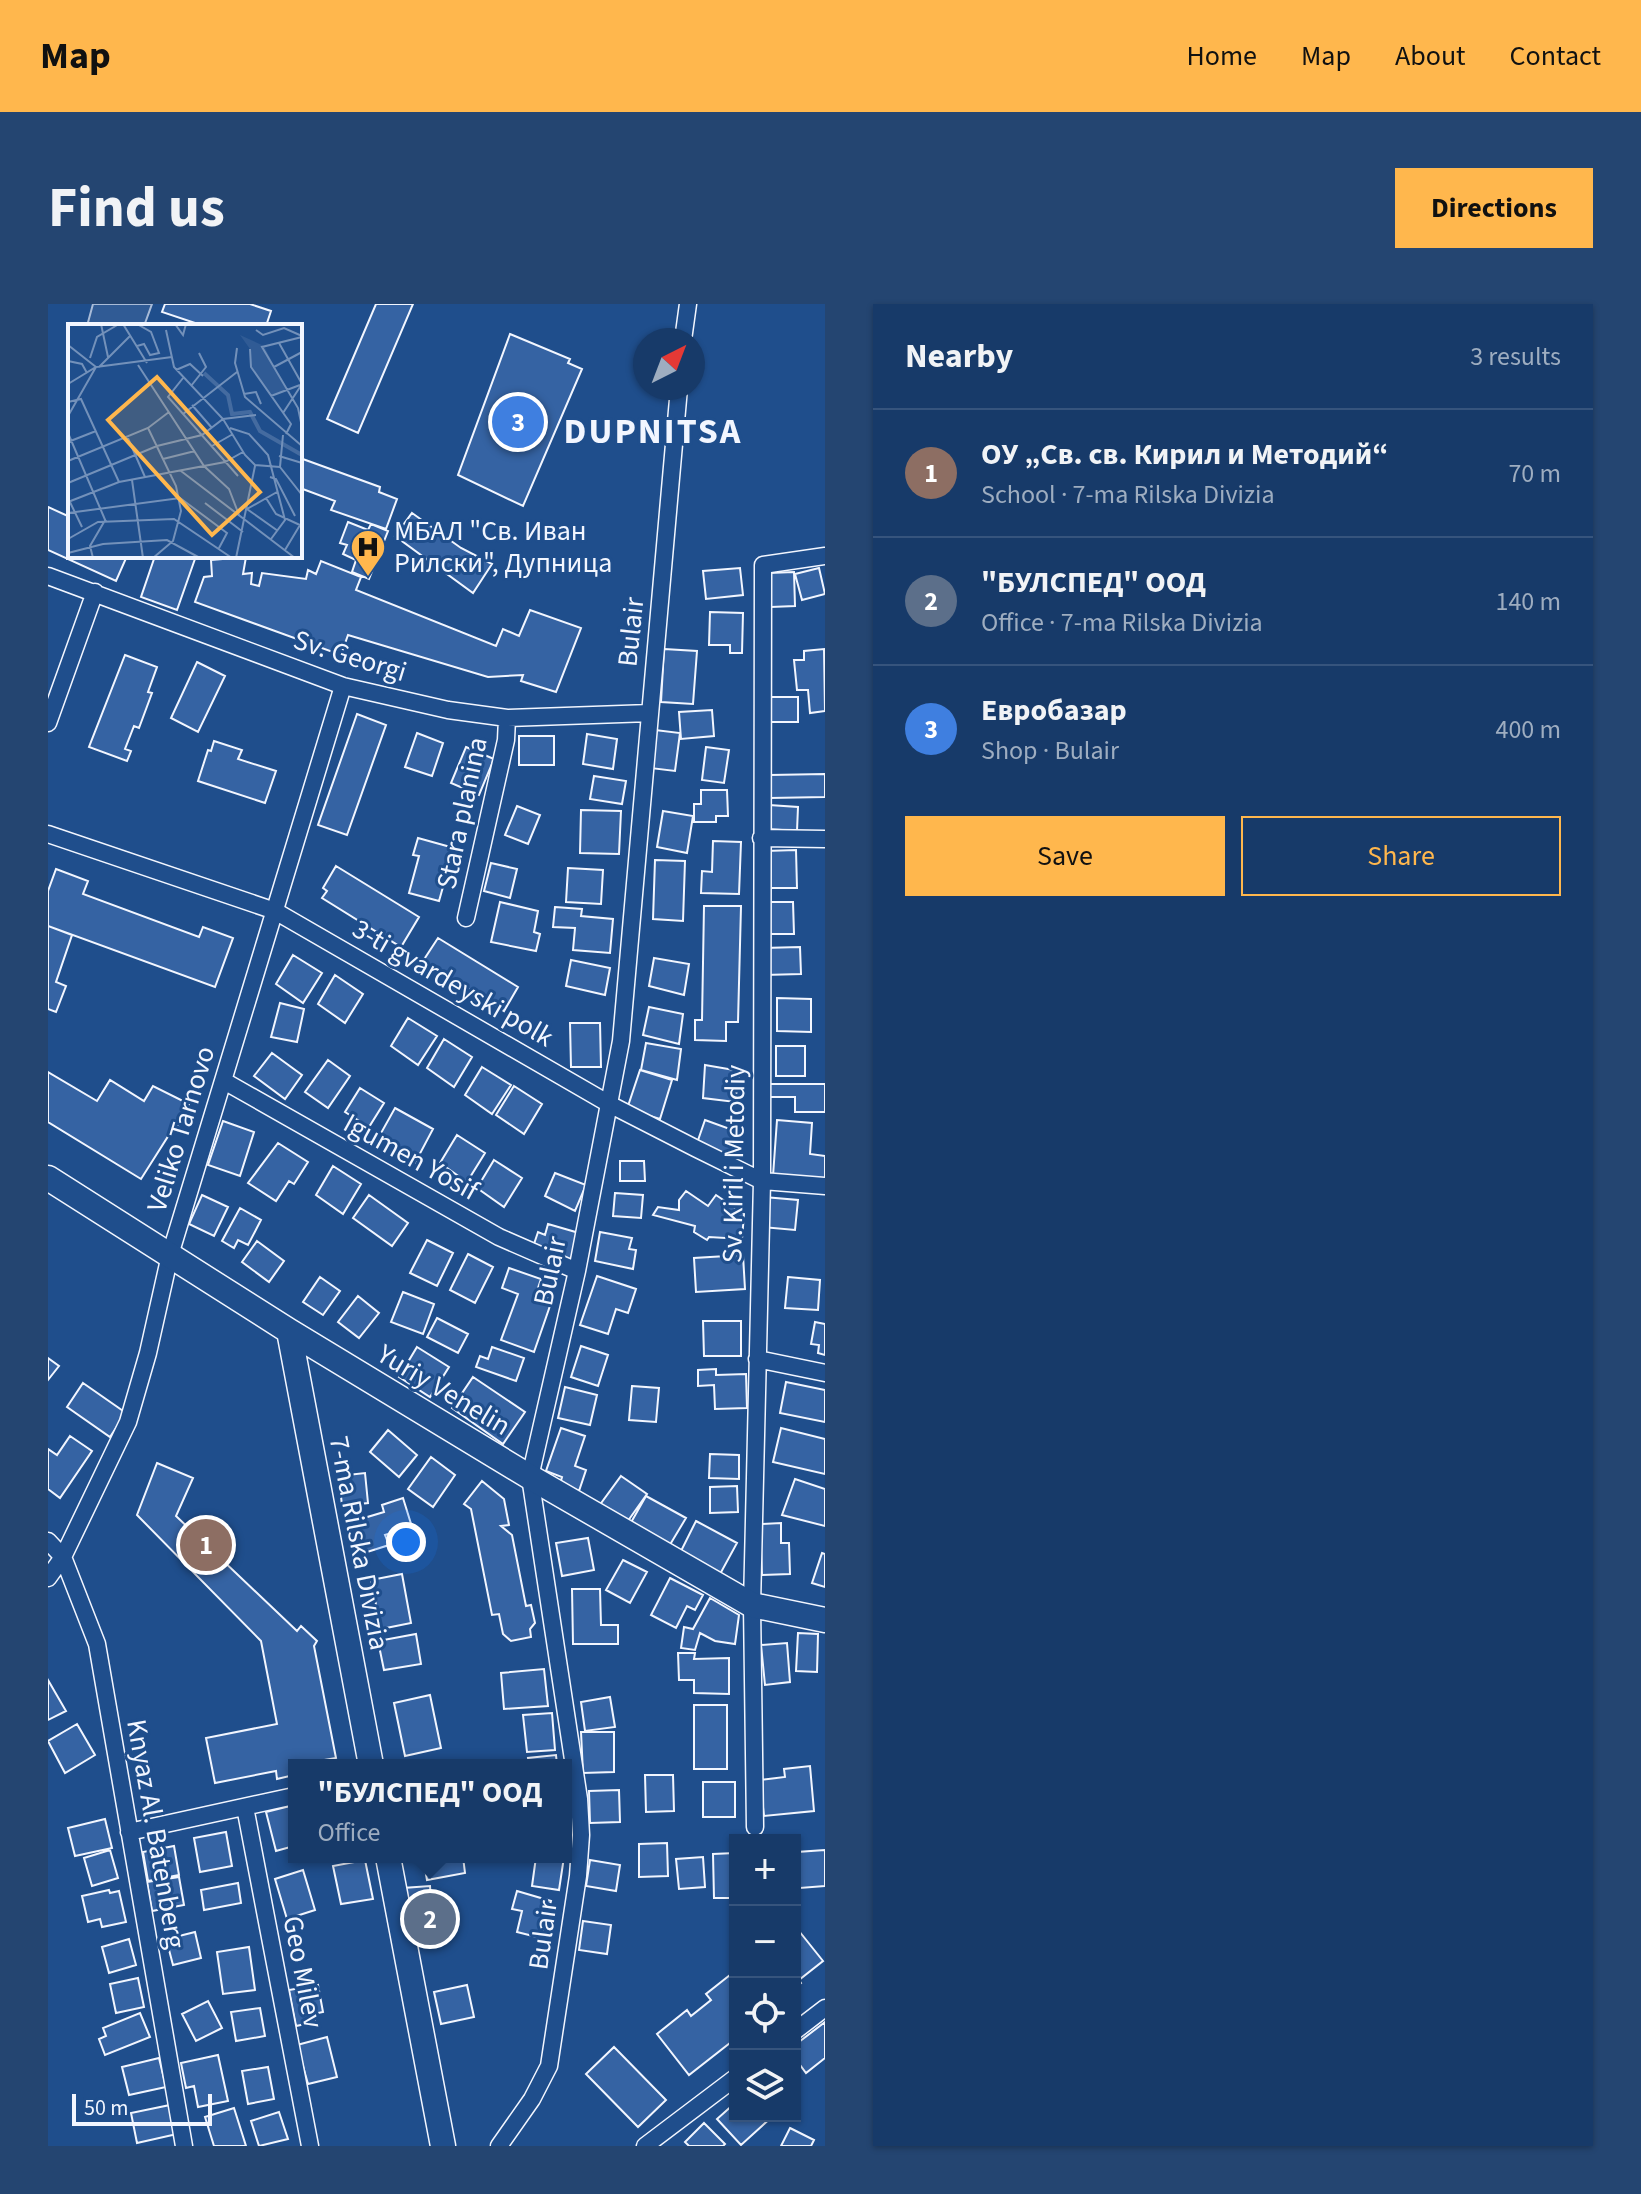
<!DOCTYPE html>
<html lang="en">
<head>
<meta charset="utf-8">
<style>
	body { margin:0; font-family:"Source Sans 3",sans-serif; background:#244571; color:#f1f3f6 }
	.controls { position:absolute; right:24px; bottom:24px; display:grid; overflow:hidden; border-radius:0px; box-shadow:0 2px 6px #0004 }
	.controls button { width:72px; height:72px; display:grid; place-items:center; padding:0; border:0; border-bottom:2px solid #36547d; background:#173a69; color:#f1f3f6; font:40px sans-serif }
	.compass { position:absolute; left:585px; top:24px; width:72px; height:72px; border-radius:50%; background:#173a69; box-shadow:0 2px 6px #0004; rotate:42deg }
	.scale { position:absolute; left:24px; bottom:20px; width:140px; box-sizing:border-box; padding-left:8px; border:4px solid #f2f6ff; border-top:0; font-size:22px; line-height:28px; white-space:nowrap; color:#f2f6ff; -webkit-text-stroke:6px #1f4e8c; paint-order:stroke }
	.you { position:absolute; left:358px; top:1238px; width:28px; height:28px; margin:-20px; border:6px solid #fff; border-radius:50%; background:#1a73e8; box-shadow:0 0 0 12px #1a73e833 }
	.badge { display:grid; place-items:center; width:52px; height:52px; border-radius:50%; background:#ffb74d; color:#fff; font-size:26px; font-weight:700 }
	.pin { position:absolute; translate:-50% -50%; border:4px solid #fff; box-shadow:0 2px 8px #0006 }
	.popup { position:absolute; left:240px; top:1455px; width:284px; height:104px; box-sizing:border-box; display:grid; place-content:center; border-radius:0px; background:#173a69; filter:drop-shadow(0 2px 6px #0005); font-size:26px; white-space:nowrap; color:#9eadc0 }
	.popup b { font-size:30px; color:#f1f3f6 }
	.popup::after { content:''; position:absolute; left:50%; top:100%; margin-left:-16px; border:16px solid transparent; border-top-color:#173a69 }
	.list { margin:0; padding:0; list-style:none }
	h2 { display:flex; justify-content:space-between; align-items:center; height:104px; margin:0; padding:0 32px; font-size:34px }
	h2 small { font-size:26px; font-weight:400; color:#9eadc0 }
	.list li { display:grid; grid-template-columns:52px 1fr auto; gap:24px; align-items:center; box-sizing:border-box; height:128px; padding:0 32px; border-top:2px solid #36547d }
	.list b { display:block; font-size:30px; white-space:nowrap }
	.list p { margin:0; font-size:26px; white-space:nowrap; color:#9eadc0 }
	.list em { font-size:26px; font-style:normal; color:#9eadc0 }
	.actions { display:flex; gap:16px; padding:24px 32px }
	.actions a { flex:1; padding:18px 0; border:2px solid #ffb74d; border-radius:0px; text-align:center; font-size:28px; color:#ffb74d }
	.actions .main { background:#ffb74d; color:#111 }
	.icon { flex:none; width:44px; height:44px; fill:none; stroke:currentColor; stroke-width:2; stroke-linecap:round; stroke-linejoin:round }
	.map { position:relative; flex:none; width:777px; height:1842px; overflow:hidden; border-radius:0px }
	header { display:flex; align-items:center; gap:48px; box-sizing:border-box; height:112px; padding:0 40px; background:#ffb74d; color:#111 }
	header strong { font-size:38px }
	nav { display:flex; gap:44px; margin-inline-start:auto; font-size:28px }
	.intro { display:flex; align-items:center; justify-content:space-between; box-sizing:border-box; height:192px; padding:0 48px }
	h1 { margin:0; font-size:56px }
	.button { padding:20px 36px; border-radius:0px; background:#ffb74d; color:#111; font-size:28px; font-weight:700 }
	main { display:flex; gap:48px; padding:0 48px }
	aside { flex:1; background:#173a69; border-radius:0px; box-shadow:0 2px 6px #0004 }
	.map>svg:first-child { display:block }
	.green { fill:#305b95; stroke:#a8bbd7; stroke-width:2 }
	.building { fill:#3563a3; stroke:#f2f6ff; stroke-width:2 }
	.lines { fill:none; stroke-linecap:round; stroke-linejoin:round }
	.street-casing { stroke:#f2f6ff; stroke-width:19 }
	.secondary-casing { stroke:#f2f6ff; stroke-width:27 }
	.street { stroke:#1f4e8c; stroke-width:16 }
	.secondary { stroke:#1f4e8c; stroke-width:24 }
	.labels { text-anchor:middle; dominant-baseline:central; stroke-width:6; stroke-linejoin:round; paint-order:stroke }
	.poi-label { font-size:28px; fill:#f2f6ff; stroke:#1f4e8c; text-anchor:start }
	.street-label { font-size:28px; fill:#f2f6ff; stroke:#1f4e8c }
	.district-label { font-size:36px; font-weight:bold; letter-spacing:2px; fill:#f2f6ff; stroke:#1f4e8c }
	.inset-river { fill:none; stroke:#446ba0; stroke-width:4 }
	.inset-road { fill:none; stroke:#7391ba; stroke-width:2 }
	.view { fill:#ffb74d; fill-opacity:0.15; stroke:#ffb74d; stroke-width:4 }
	.inset-edge { fill:none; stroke:#f2f6ff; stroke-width:4 }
</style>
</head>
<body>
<header>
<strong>Map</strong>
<nav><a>Home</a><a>Map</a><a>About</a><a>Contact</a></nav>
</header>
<div class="intro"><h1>Find us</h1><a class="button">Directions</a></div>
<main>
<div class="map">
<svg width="777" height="1842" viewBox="0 0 777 1842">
	<rect width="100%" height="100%" fill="#1f4e8c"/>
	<path class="green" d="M45,0H104L96,22H39Z"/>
	<path class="building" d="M117,0H202L223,7L218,22H156L114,8Z
		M328,0H365L310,129L279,115Z
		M462,30L522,55L520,59L534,65L475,202L410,171Z
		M252,154L332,183L331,188L349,195L338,225L283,206L287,197L252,184Z
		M0,203L22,213V252H79L68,277L0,246Z
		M364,209L413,244L444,260L425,289L347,232Z
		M300,218L320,226L323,220L340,227L321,275L304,268L308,256L295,250L299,241L292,239Z
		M107,252H148L129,306L93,293Z
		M198,253L195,270L204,269L203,280L211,282L214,269L258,275L260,266L268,270L273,257L313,273L308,286L448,342L455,325L471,332L482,306L533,324L508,388L473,377L475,371L440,373L300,331L293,351L147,298L156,273L164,272L163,256Z
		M692,264L695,291L658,295L655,267Z
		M771,264L777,290L754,296L747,270Z
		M746,268L747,302L723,303L721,269Z
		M662,308L695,309L694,349H682V341H661Z
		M616,345L649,347L645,400L613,398Z
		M776,345L777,407L762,409L760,386H749L746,356H756V347Z
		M77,351L109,363L100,388L104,389L91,424L86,422L77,445L83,447L79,457L41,443Z
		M149,358L177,372L150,428L123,414Z
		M721,393H750V418H721Z
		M664,406L666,432L633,435L631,408Z
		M309,410L338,421L299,531L270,521Z
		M607,426L632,429L627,467L602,464Z
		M369,429L395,439L384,472L357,463Z
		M539,430L569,435L565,465L535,460Z
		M471,432H506V461H471Z
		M166,437L194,446L190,455L228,467L217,499L150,477L160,446L163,447Z
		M418,443L446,455L431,491L403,479Z
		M658,443L681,446L676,479L654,476Z
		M777,470V493L722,494V471Z
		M546,472L578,477L574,500L542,495Z
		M653,486H679L680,512H668V518H646V500H653Z
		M721,501L750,503L749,527L719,525Z
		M469,502L492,511L480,540L457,531Z
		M533,506L573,507L571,550L532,549Z
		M615,507L645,512L639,549L609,543Z
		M370,534L406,544L391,597L361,589L371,552L365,551Z
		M665,537L693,538L691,590L653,589L654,567L664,568Z
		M748,546L749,584H718L717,547Z
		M607,556L637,557L635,617L605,615Z
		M443,559L469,565L462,594L436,587Z
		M288,562L371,613L353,643L274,594L279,587L275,584Z
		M520,564L555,566L553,600L518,598Z
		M8,565L40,577L35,590L151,633L155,623L185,634L167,683L0,622V587Z
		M452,598L490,607L486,628L492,630L488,647L443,638Z
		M715,598H745L746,630H716Z
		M656,602H693L690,718H678V737L647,736V716H654Z
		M507,603L534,605L533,612L565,615L562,649L525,646L527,624L505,623Z
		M0,622L24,631L8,678L18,682L8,708L0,705Z
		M390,634L470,683L456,707L375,657Z
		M752,643L753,670L716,671L715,644Z
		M245,651L274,669L255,699L228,680Z
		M606,654L641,660L636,691L601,682Z
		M523,656L562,664L557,691L518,682Z
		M287,671L315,690L297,719L270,700Z
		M729,694L763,695V728L729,727Z
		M232,699L256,705L249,738L223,733Z
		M601,703L635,710L631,740L595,731Z
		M360,714L389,732L370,761L343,742Z
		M522,719H552L553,763H523Z
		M396,735L424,753L406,783L379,764Z
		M598,739L633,745L629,776L593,766Z
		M728,742H757V772H728Z
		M224,749L254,771L237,795L206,772Z
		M280,756L302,772L280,804L257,788Z
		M657,761L692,767L687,798L655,794Z
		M434,763L463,781L444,810L417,791Z
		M592,766L624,776L612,815L579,805Z
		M0,768L49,797L62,776L96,797L105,782L141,800L129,825L126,823L93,875L0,818Z
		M721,780H777V808H747V793H721Z
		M466,782L494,800L476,830L448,811Z
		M312,784L336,799L321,823L297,808Z
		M347,804L385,825L367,859L328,838Z
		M657,816L693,829L684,854L648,842Z
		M729,816L764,819L762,850L777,852V876L725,872Z
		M175,817L206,828L192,872L160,861Z
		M409,831L437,849L419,878L392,859Z
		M230,839L260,858L246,880L241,877L228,897L200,879Z
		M446,856L474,874L456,903L429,884Z
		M572,857H596L597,877H572Z
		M285,862L313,880L295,910L268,891Z
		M507,869L538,881L527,907L497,892Z
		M638,887L660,902L668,891L696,910L694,935L661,933L659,936L646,928L647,922L605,911L610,903L631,906V896Z
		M567,889L595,891L593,914L565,912Z
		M154,891L180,903L166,932L141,920Z
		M321,891L360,919L344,942L305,914Z
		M716,893L750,896L747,926L714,923Z
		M192,904L213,916L200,941L190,936L186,944L174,937Z
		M500,920L531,929L522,958L484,946L490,928L497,931Z
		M552,928L584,934L581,945L588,946L585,965L547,957Z
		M379,936L405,949L389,982L362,969Z
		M209,937L236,957L221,978L194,958Z
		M420,950L445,963L427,999L402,986Z
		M695,951L697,985L648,988L646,954Z
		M461,964L493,975L488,990L504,996L486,1048L453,1036L470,990L454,984Z
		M549,972L588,985L580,1009L568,1005L560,1030L532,1021Z
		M272,973L292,987L275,1011L255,998Z
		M740,973L772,976L770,1006L737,1004Z
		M355,988L386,1000L375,1030L343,1018Z
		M310,992L331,1009L311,1034L290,1018Z
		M389,1014L420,1030L410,1049L379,1033Z
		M655,1017H693V1052H656Z
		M767,1018L777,1020V1051L770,1049L771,1041L763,1040Z
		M533,1042L560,1051L550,1082L523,1073Z
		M369,1043L401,1063L382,1093L351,1073Z
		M444,1043L476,1054L468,1077L428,1063L432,1052L440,1055Z
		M0,1054L11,1062L0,1076Z
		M668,1065V1071L698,1070L699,1104L667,1105L666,1081L650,1082V1066Z
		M425,1073L477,1108L455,1140L404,1104Z
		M738,1078L777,1086V1118L732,1109Z
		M35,1079L78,1109L62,1133L19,1103Z
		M584,1082L611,1084L608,1118L581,1116Z
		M517,1083L549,1091L542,1121L510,1114Z
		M513,1124L537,1132L527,1162L538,1166L531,1187L512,1180L514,1173L498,1167Z
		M733,1124L777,1135V1170L725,1158Z
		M340,1126L369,1151L351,1173L322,1148Z
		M22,1132L44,1147L12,1194L0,1185V1145L9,1151Z
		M662,1150L691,1151V1175L661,1174Z
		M383,1153L407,1171L385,1203L360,1185Z
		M109,1159L145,1174L128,1212L249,1327L253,1322L269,1337L266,1342L288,1454L246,1461V1471L229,1475L228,1467L167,1479L158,1434L229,1420L213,1337L89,1211Z
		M317,1169L320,1199L294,1202L291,1172Z
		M573,1172L599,1190L577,1221L551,1202Z
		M747,1175L777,1185V1222L734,1211Z
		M434,1177L456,1195L461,1221L453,1222L464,1231L478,1302L483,1301L487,1319L482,1325L483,1333L463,1337L455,1330L451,1310L444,1311L423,1205L416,1200Z
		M689,1182L690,1208L662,1209V1183Z
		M598,1192L638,1214L620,1244L581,1222Z
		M355,1194L364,1223L337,1231L341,1241L316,1249L306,1217L336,1208L334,1201Z
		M648,1217L689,1239L671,1272L631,1251Z
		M733,1219V1239H741L742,1270L714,1271L712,1220Z
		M540,1234L546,1266L514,1272L508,1239Z
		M774,1249L777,1250V1283L764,1279Z
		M575,1256L599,1268L582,1299L558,1286Z
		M354,1270L363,1319L333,1325L323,1276Z
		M622,1274L655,1291L647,1306L639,1302L628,1324L603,1311Z
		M524,1285H552L553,1321H570V1340H525Z
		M662,1294L691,1311L687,1340L667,1337L652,1329L647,1346L633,1344L636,1323L645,1325Z
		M750,1329L770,1330L769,1368L748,1367Z
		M368,1330L373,1360L336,1366L330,1337Z
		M739,1339L742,1378L717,1381L713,1341Z
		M630,1349H647L646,1355L681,1354V1390L646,1389V1376H631Z
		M496,1365L500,1402L456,1405L453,1369Z
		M0,1376L18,1407L0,1416Z
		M382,1391L393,1444L357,1452L346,1399Z
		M562,1393L567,1423L537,1427L533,1398Z
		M646,1401H679V1465H646Z
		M504,1409L507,1446L479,1448L475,1411Z
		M29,1420L47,1451L17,1469L0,1437Z
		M533,1428H566V1468L535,1469Z
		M508,1451L509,1461H481L480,1454Z
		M762,1462L766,1507L716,1512L712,1476L737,1473L736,1465Z
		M597,1471H625L626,1507L598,1508Z
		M655,1478H687V1513H655Z
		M571,1486L572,1518L542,1519L541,1487Z
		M518,1492H522L523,1530H518Z
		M246,1501V1542L228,1547L218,1508Z
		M57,1515L64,1544L27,1552L20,1524Z
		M178,1528L184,1562L152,1568L146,1534Z
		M619,1539L620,1572L591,1573V1540Z
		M126,1542L131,1571L100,1577L95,1548Z
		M62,1546L70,1574L44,1582L36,1554Z
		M777,1546V1582L752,1584L749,1548Z
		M687,1549V1594H666L665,1550Z
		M375,1553H415L417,1569L379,1576Z
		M488,1553H516L511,1586L484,1582Z
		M655,1553L657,1583L631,1585L628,1555Z
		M317,1556L325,1595L293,1600L285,1562Z
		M542,1556L572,1561L568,1587L538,1582Z
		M255,1566L267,1606L239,1615L227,1575Z
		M131,1573L136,1601L104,1607L99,1578Z
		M190,1579L193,1599L156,1606L153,1586Z
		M382,1582L384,1611L357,1613L355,1584Z
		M61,1586L62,1589L71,1587L78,1618L54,1623L52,1615L40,1618L34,1592Z
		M469,1587L503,1597L493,1634L469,1628L474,1607L464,1605Z
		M535,1617L563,1621L559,1650L531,1646Z
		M747,1622L775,1657L751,1676L753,1679L747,1684Z
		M147,1628L153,1654L125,1661L120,1642L133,1640L131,1632Z
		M81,1635L88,1661L61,1669L54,1643Z
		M201,1643L207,1686L175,1690L169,1648Z
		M687,1667V1735L641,1771L609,1730L639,1706L643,1712L663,1696L658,1690Z
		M90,1674L96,1703L68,1709L62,1680Z
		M270,1681L275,1708L265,1710L267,1718L248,1722L241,1686Z
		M419,1681L426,1713L393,1720L386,1688Z
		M160,1697L174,1724L148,1737L134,1710Z
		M212,1704L217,1732L188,1737L183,1708Z
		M92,1709L102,1733L57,1751L51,1735L58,1732L55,1724Z
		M777,1718V1754L758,1769L752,1761L747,1765V1741Z
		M279,1733L289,1773L260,1780L249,1741Z
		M566,1743L618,1796L590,1823L538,1770Z
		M170,1751L180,1797L150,1803L146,1782L138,1784L133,1759Z
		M111,1754L118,1783L81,1791L74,1763Z
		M220,1763L226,1795L200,1800L194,1767Z
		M687,1799V1812H725L693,1841L669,1815Z
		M122,1801L129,1830L89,1839L83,1809Z
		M186,1804L198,1842H166L157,1813Z
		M231,1808L240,1835L211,1842L203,1817Z
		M656,1819L677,1840L675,1842H641L637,1838Z
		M742,1824L766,1836L763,1842H733Z"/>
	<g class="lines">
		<g class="street-casing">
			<path id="street" d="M635,36L640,0
				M0,272L295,382L400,406L459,414L602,409
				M0,419L47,288
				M0,530L227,607L563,801L647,844L714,877L777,882
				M713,534L777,535
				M418,614L458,436L459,414
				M176,777L451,933L529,967
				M709,1055L777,1069
				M0,1237L15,1253L49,1340L136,1842
				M0,1274L15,1253L80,1118L100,1049L122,951L295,382
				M197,1503L262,1842
				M707,1523L704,1301L714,877L715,261L777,252
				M81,1528L246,1492
				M747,1727L777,1704
				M451,1842L484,1795L501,1762L530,1572L533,1531L531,1495L482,1173L529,967L573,737L631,84
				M597,1842L687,1774"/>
		</g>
		<g class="secondary-casing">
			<path id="secondary" d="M0,874L241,1027L482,1173L704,1301L777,1316
				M241,1027L323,1461
				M340,1553L395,1842"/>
		</g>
		<use href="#street" class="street"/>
		<use href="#secondary" class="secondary"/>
	</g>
	<defs>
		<g id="hospital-pin" transform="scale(1.8)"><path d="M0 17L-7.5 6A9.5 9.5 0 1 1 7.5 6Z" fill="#ffb74d" stroke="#1f4e8c"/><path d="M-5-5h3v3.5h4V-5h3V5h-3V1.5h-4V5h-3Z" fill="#111"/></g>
	</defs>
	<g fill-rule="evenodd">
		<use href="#hospital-pin" x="320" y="243"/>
	</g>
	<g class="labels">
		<g class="poi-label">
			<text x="346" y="227">МБАЛ "Св. Иван<tspan x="346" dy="32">Рилски", Дупница</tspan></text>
		</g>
		<g class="street-label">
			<text transform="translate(583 328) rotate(-84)">Bulair</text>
			<text transform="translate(302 352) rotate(17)">Sv. Georgi</text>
			<text transform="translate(414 509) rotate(-78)">Stara planina</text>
			<text transform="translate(405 679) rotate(30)">3-ti gvardeyski polk</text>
			<text transform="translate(133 825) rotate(-73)">Veliko Tarnovo</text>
			<text transform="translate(363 853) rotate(29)">Igumen Yosif</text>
			<text transform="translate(686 860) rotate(-89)">Sv. Kiril i Metodiy</text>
			<text transform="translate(502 967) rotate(-78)">Bulair</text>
			<text transform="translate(396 1086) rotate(31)">Yuriy Venelin</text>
			<text transform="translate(311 1239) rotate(79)">7-ma Rilska Divizia</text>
			<text transform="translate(108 1530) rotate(80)">Knyaz Al. Batenberg</text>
			<text transform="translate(495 1631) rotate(-82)">Bulair</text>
			<text transform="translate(255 1668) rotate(79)">Geo Milev</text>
		</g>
		<g class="district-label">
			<text x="605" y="127">DUPNITSA</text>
		</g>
	</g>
	<g transform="translate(20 20)">
		<rect width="234" height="234" fill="#1f4e8c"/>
		<path d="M172,11L196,22L219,67L203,72L183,43L182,25Z" fill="#305b95"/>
		<path class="inset-river" d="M136,49L160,71L164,90L182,88L192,107L234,131"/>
		<path class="inset-road" d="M33,0L40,33M55,0L79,39M107,0L115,11L118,0M98,6L106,43L155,95L177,131L187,141L212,143M188,6L195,11L216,4L234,12M234,13L194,23L230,84L234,103M211,19L234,60M0,21L28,43L0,92M69,22L76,20L82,31L91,29L83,8L69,0M169,24L167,39L177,73L234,122M182,25L183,43L223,100L218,110M22,34L29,13L51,0M0,37L14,40L19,49M70,41L136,142L161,165L171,191M31,43L62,12M206,43L234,28M108,46L122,40L135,52M115,54L100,73L170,152M0,60L28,43L104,33M123,62L138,43L131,29M176,70L188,68L193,80M203,72L232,61M0,78L13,75L51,158M124,81L144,104M215,89L234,60M115,90L169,48M80,104L108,162L113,187L105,217L85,234M162,104L181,110L200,131L217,196L203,215M0,109L38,198M215,111L212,143L234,171M59,112L77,153M0,118L28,107M144,122L165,110M211,132L234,139M95,135L127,127M0,137L80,104L101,88M113,147L227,234M202,153L208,155L227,192M64,156L75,234M0,159L89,122L134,111L155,95L188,91M209,168L179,185L210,207M0,174L14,203M198,174L208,190L234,202M0,178L51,158L157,138L175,128M137,179L175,208M0,189L112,174L159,209L151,224M0,215L30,198L106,195L164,234M217,226L232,201M0,229L35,220L99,216L132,234M25,234L22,222L36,198M168,234L187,142"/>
		<path class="view" d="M89,53L192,168L144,211L40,96Z"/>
		<rect width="234" height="234" class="inset-edge"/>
	</g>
</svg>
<div class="controls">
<button>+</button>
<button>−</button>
<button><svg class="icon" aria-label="locate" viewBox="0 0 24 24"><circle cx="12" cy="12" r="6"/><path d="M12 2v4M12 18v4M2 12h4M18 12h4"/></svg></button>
<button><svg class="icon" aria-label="layers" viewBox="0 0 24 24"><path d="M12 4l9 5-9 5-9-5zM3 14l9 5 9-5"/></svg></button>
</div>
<svg class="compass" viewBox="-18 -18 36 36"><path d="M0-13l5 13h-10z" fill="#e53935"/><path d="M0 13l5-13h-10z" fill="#9eadc0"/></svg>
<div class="scale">50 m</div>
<div class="you"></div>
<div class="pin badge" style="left:158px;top:1241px;background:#8d6e63">1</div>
<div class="pin badge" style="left:382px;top:1615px;background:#5c6f8a">2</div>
<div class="popup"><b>&quot;БУЛСПЕД&quot; ООД</b>Office</div>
<div class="pin badge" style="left:470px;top:118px;background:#3f7fe0">3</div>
</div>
<aside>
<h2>Nearby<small>3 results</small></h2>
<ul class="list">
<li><span class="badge" style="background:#8d6e63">1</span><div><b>ОУ „Св. св. Кирил и Методий“</b><p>School · 7-ma Rilska Divizia</p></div><em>70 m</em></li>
<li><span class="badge" style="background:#5c6f8a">2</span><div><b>&quot;БУЛСПЕД&quot; ООД</b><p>Office · 7-ma Rilska Divizia</p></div><em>140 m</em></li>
<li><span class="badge" style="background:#3f7fe0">3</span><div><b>Евробазар</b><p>Shop · Bulair</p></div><em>400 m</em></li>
</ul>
<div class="actions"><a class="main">Save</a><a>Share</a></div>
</aside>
</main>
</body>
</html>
